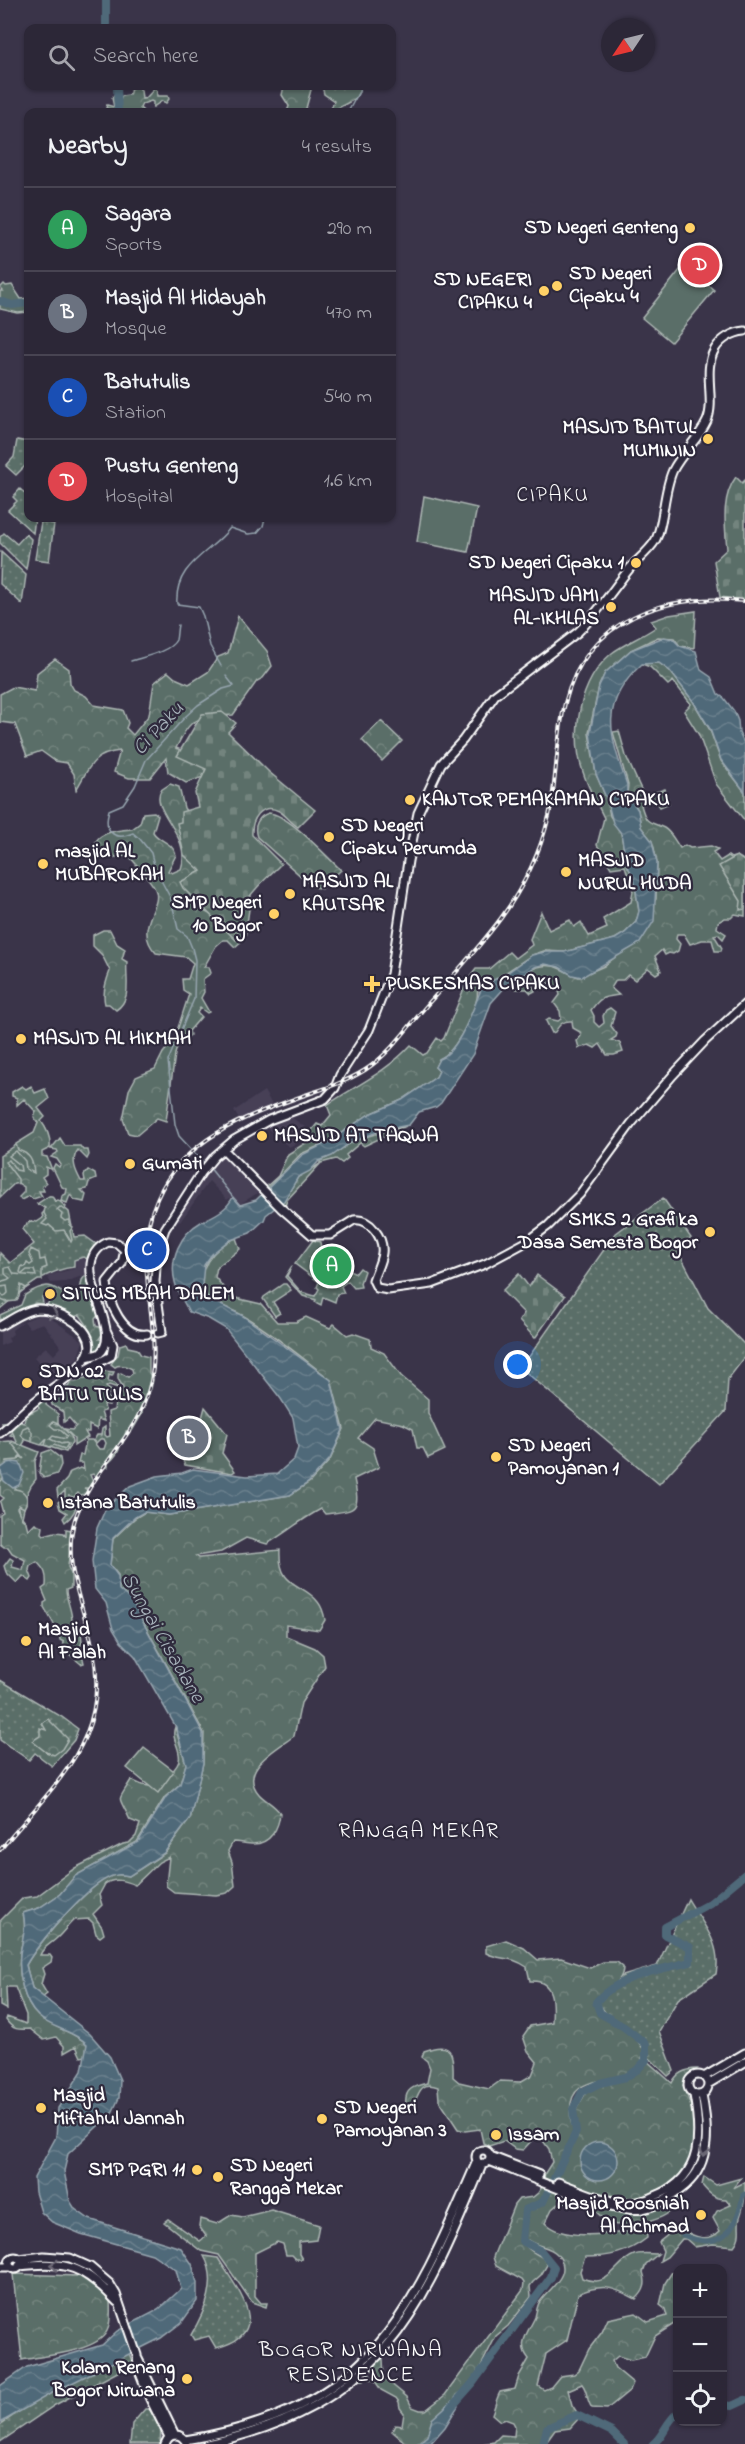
<!DOCTYPE html>
<html lang="en">
<head>
<meta charset="utf-8">
<style>
	body { margin:0; font-family:"Indie Flower",sans-serif; background:#342f3f; color:#f1f3f6 }
	.controls { position:absolute; right:18px; bottom:18px; display:grid; overflow:hidden; border-radius:12px; box-shadow:0 2px 4px #0004 }
	.controls button { width:54px; height:54px; display:grid; place-items:center; padding:0; border:0; border-bottom:2px solid #484452; background:#2c2737; color:#f1f3f6; font:30px sans-serif }
	.compass { position:absolute; left:601px; top:18px; width:54px; height:54px; border-radius:50%; background:#2c2737; box-shadow:0 2px 4px #0004; rotate:235deg }
	.you { position:absolute; left:518px; top:1365px; width:21px; height:21px; margin:-15px; border:4px solid #fff; border-radius:50%; background:#1a73e8; box-shadow:0 0 0 9px #1a73e833 }
	.badge { display:grid; place-items:center; width:39px; height:39px; border-radius:50%; background:#8abfa5; color:#fff; font-size:20px; font-weight:700 }
	.pin { position:absolute; translate:-50% -50%; border:3px solid #fff; box-shadow:0 2px 6px #0006 }
	.list { margin:0; padding:0; list-style:none }
	h2 { display:flex; justify-content:space-between; align-items:center; height:78px; margin:0; padding:0 24px; font-size:26px }
	h2 small { font-size:20px; font-weight:400; color:#a6a5ad }
	.list li { display:grid; grid-template-columns:39px 1fr auto; gap:18px; align-items:center; box-sizing:border-box; height:84px; padding:0 24px; border-top:2px solid #484452 }
	.list b { display:block; font-size:22px; white-space:nowrap }
	.list p { margin:0; font-size:20px; white-space:nowrap; color:#a6a5ad }
	.list em { font-size:20px; font-style:normal; color:#a6a5ad }
	.icon { flex:none; width:33px; height:33px; fill:none; stroke:currentColor; stroke-width:2; stroke-linecap:round; stroke-linejoin:round }
	.map { position:relative; flex:none; width:745px; height:2444px; overflow:hidden }
	.search { position:absolute; background:#2c2737; box-shadow:0 2px 4px #0004; left:24px; top:24px; width:372px; height:66px; display:flex; align-items:center; gap:15px; box-sizing:border-box; padding:0 21px; border-radius:12px; color:#a6a5ad; font-size:22px }
	.panel { position:absolute; background:#2c2737; box-shadow:0 2px 4px #0004; left:24px; top:108px; width:372px; height:414px; border-radius:12px }
	.map>svg:first-child { display:block }
	.built { fill:#473f57 }
	.grass { fill:url(#grass-dots); stroke:#acb6b3; stroke-width:1.5 }
	.forest { fill:url(#forest-crowns); stroke:#acb6b3; stroke-width:1.5; fill-rule:evenodd }
	.cemetery { fill:url(#cemetery-stones); stroke:#acb6b3; stroke-width:1.5 }
	.pitch { fill:#5a6e67; stroke:#acb6b3; stroke-width:1.5 }
	.water { fill:url(#water-waves); stroke:#96a5af; stroke-width:1.5 }
	.lines { fill:none; stroke-linecap:round; stroke-linejoin:round }
	.stream { stroke:#96a5af; stroke-width:1.5 }
	.canal { stroke:#506979; stroke-width:5 }
	.river { stroke:#506979; stroke-width:8 }
	.secondary-casing { stroke:#fff; stroke-width:11 }
	.secondary { stroke:#2f2a3d; stroke-width:7 }
	.rail-casing { stroke:#fff; stroke-width:4 }
	.rail { stroke:#2f2a3d; stroke-width:1.5; stroke-dasharray:4.5; stroke-linecap:butt }
	.oneway { stroke:#6d6a77 }
	.poi-dot { fill:#ffd166; stroke:#2f2a3d; stroke-width:2 }
	.labels { text-anchor:middle; dominant-baseline:central; stroke-width:4.5; stroke-linejoin:round; paint-order:stroke }
	.poi-label { font-size:20px; font-weight:bold; fill:#fff; stroke:#2f2a3d; text-anchor:start }
	.neighbourhood-label { font-size:21px; letter-spacing:1.5px; fill:#fff; stroke:#2f2a3d }
	.water-label { font-size:21px; font-style:italic; fill:#a8b4bc; stroke:#2f2a3d }
	.quarter-label { font-size:22px; letter-spacing:1.5px; fill:#fff; stroke:#2f2a3d }
</style>
</head>
<body>
<div class="map">
<svg width="745" height="2444" viewBox="0 0 745 2444">
	<defs>
		<pattern id="grass-dots" width="8" height="8" patternUnits="userSpaceOnUse" patternTransform="scale(1.5)"><rect width="8" height="8" fill="#5a6e67"/><path d="M2 2h.1M6 6h.1" fill="none" stroke="#73847e" stroke-width="1.8" stroke-linecap="round"/></pattern>
		<pattern id="forest-crowns" width="20" height="18" patternUnits="userSpaceOnUse" patternTransform="scale(1.5)"><rect width="20" height="18" fill="#5a6e67"/><path d="M2 6a3 3 0 1 1 6 0M12 15a3 3 0 1 1 6 0" fill="none" stroke="#73847e"/></pattern>
		<pattern id="cemetery-stones" width="16" height="16" patternUnits="userSpaceOnUse" patternTransform="scale(1.5)"><rect width="16" height="16" fill="#5a6e67"/><path d="M2 7V4a2 2 0 0 1 4 0v3zM10 15v-3a2 2 0 0 1 4 0v3z" fill="#73847e"/></pattern>
		<pattern id="water-waves" width="16" height="10" patternUnits="userSpaceOnUse" patternTransform="scale(1.5)"><rect width="16" height="10" fill="#506979"/><path d="M0 5q4-4 8 0t8 0" fill="none" stroke="#6a808d"/></pattern>
	</defs>
	<rect width="100%" height="100%" fill="#3a3449"/>
	<filter id="ink" filterUnits="userSpaceOnUse"><feTurbulence type="fractalNoise" baseFrequency=".0167" numOctaves="2"/><feDisplacementMap in="SourceGraphic" scale="12" xChannelSelector="R" yChannelSelector="G"/><feConvolveMatrix kernelMatrix="1 2 1 2 8 2 1 2 1" color-interpolation-filters="sRGB"/></filter>
	<g filter="url(#ink)">
		<path class="built" d="M264,1091L274,1108L240,1121L234,1111Z
			M287,1114L309,1130L299,1142L289,1147L266,1127L276,1122L278,1124Z
			M223,1152L259,1192L240,1204L233,1196L227,1200L209,1181L180,1222L175,1217L202,1174Z
			M82,1258L87,1260L85,1275L65,1282L51,1283L47,1276L76,1268L75,1260Z
			M41,1314L55,1321L83,1341L78,1357L55,1381L34,1357L46,1347L54,1355L61,1347L43,1323L29,1328L24,1321L12,1330L13,1334L8,1338L10,1342L0,1346V1331Z"/>
		<path class="grass" d="M17,440L28,442V463L16,475L6,466L14,457Z
			M20,489L28,496V518H35L33,533L8,510L17,501L13,497Z
			M41,522L54,524L49,561L35,559Z
			M4,533L17,544L26,534L31,539L26,569L0,543V537Z
			M1,552L26,575L22,604L0,584Z
			M19,1143H32L37,1175L29,1182L14,1184L0,1197V1156Z
			M50,1196L69,1212L74,1237L85,1236L96,1244L88,1259L83,1257L74,1260V1267C45,1270 22,1291 0,1309V1253L10,1263L34,1244L22,1229L30,1221L37,1222L43,1218L42,1214L46,1210L40,1204Z
			M663,1198L691,1238L677,1249L708,1308L745,1345V1357L728,1379L726,1411L659,1484L521,1368L615,1234Z
			M313,1240L320,1242L321,1248L349,1268V1270L356,1273L360,1268L364,1271L360,1283L361,1287L354,1288L348,1281L341,1286L344,1293L337,1294L335,1302L323,1297L321,1305L315,1302L316,1300L303,1296L285,1277L292,1266L287,1276L301,1292L315,1296L319,1289L317,1287L319,1282L295,1264Z
			M283,1284H286L291,1290L273,1302L280,1313L275,1316L263,1299L264,1297Z
			M42,1407L71,1436L72,1442L66,1452L10,1435Z
			M12,1441L39,1452L35,1461L36,1479C25,1491 26,1502 22,1517L26,1522L21,1525L18,1508L0,1484V1463L4,1461L19,1459L20,1456L12,1449Z
			M50,1450L60,1458L61,1465L57,1474L44,1478L39,1473L42,1453Z
			M0,1680L62,1717L78,1729L74,1740L52,1766L35,1753L29,1760L0,1740Z
			M688,1899C703,1925 722,1943 716,1974L678,1999L659,2031L674,2071L668,2076L612,2021L595,1999L606,1981L657,1966Z
			M204,2256L218,2258C238,2291 276,2333 216,2348L209,2336L194,2340L191,2335C205,2311 219,2282 204,2256Z
			M129,2353L133,2364L55,2405L0,2442V2425L30,2404Z
			M145,2409H149C161,2424 162,2426 160,2444H130L132,2424Z"/>
		<path class="forest" d="M284,86H312L305,112H287L289,106L282,95Z
			M322,86H357L360,90L355,99L338,108L339,112H330L334,101L324,94Z
			M137,87L141,90L142,99L146,98L156,87L157,96H168L169,99L166,103L162,101L153,107V102L151,101L142,104L140,108L144,112H114L111,109L106,108L107,105L114,107L112,98L114,95L120,101L122,96L129,95L131,89Z
			M4,284L6,286L12,285L21,299L28,298V312L18,313L0,309V291H3L0,288Z
			M696,611L694,648L680,646L674,638L658,637L631,650L605,673L599,686L589,733L596,774L607,800L610,816L621,833L626,863L634,878L639,912L636,922L625,933L615,939L564,952L544,951L532,955L478,991C477,1008 456,1053 439,1059L435,1067L439,1071L436,1077L402,1100L368,1115L328,1142L301,1154L267,1189L266,1187L278,1176L288,1154L312,1139L311,1131L317,1124L322,1126L331,1115L327,1105C358,1084 384,1074 411,1045L423,1055L427,1053L437,1038L441,1041L444,1038L467,981L476,969H489L509,952L515,958L532,945L530,939L541,912L549,930L570,920L574,927L581,922L589,936L607,928L603,919L631,902L633,891L625,866L611,868L597,845L604,818C597,803 588,788 583,772C570,733 579,681 612,653C625,643 642,637 656,627L651,621L669,615Z
			M238,616L267,651L272,666L263,678L257,681L233,715C220,716 202,715 191,724C184,730 180,741 176,748L204,759L206,776L186,783L168,772L166,758L150,778H129L114,772L120,751C92,754 89,768 76,790L74,774L67,763L55,761L41,751L27,756L15,724L0,722V694L13,687L35,691L37,673L55,659L69,669L70,683L74,690L86,696L94,705L123,710L128,723L126,728L133,735L149,715L154,683L168,672L175,678L189,684L208,672L218,657L228,653Z
			M651,663H659L670,671L693,701L710,730L721,761L745,792V821L716,784L699,735L684,711L691,704L673,681L668,685L650,667L642,664Z
			M381,721L402,741L382,761L362,740Z
			M619,731L626,756L644,796L665,789L669,803L660,807L655,799L641,805C647,826 648,820 664,828C671,832 675,841 680,848L685,845L690,848L711,846L718,849L713,852L720,861L728,856L731,858L737,856L745,861V916L735,914L731,918H725L718,922L717,928L726,934L723,939L718,934L714,935L722,948L721,951H715L712,940H702L690,944L684,934H677L676,939L680,944L678,951L673,954L669,953L665,955L662,950L655,956L661,971L656,974L648,968L635,980L628,975L623,980H616L611,988L619,995C603,998 602,995 591,1010L594,1016V1022L599,1027L604,1023L603,1016L606,1010L610,1008L615,1012L611,1026L617,1034L616,1037L611,1040L620,1043L623,1052L614,1055H607L600,1044L595,1048L589,1045L579,1048L577,1041L581,1036L580,1032L573,1028L572,1021C563,1020 559,1025 555,1032L552,1033L546,1021L549,1019L558,1021L561,1019L560,1011L554,1003L560,995L559,991L550,987L547,980L542,985L539,982L532,985L535,991L531,993L527,989H516L512,982C527,972 542,959 561,969C567,972 572,975 579,977L604,966L620,953L656,899L657,863L654,848L652,841L641,827L638,810L627,793L628,785L613,732Z
			M170,784L179,787L184,808L205,838L198,900L204,911L215,917L251,895L245,938L235,947L228,940H223L216,946L204,967H209L211,973L203,979L204,992L201,998L209,1012L207,1013L200,1008L197,1013L201,1017L189,1031L190,1035L186,1039L177,1031L189,994L183,990L182,979H188L193,963L186,957L156,953C132,927 164,907 155,889C151,880 138,867 131,858C118,851 106,866 94,853C91,832 117,830 132,829L140,823L143,813L154,812L158,815L153,832C159,842 172,841 176,855L168,871L172,873L181,869C193,836 149,810 161,790Z
			M269,813C288,814 326,856 341,870L321,889L312,886L257,837C253,826 258,816 269,813Z
			M103,930H110L117,944L125,949L122,959L127,962C125,977 133,999 116,1010L109,1004H105C102,993 106,981 110,971L102,955L93,946V935Z
			M174,1040L178,1044L175,1054L166,1121L157,1118L137,1135L128,1133L123,1119L129,1090L136,1077L155,1069L163,1053Z
			M22,1086L26,1089L31,1086L35,1093L45,1089L49,1099L38,1108L45,1117L41,1121C47,1129 51,1138 50,1148L42,1152V1156L47,1157L52,1170L46,1167V1174L42,1177L46,1183L42,1186L44,1191H39L42,1196L33,1199L29,1196L21,1200L19,1197L24,1192V1187L18,1183V1179L5,1162L9,1160L16,1170L21,1171L20,1165L9,1156L16,1151L25,1161L26,1169L34,1173C33,1160 30,1154 18,1150L16,1144L34,1133L38,1123L34,1117L36,1112L24,1099L17,1105V1098L12,1096V1092Z
			M406,1126L364,1146L360,1143L346,1155L348,1158L342,1163L336,1159L321,1163L287,1200L285,1206L282,1203L298,1177L320,1164V1161C331,1157 339,1150 349,1144C367,1134 387,1132 406,1126Z
			M60,1138L65,1146H80L83,1150H88L89,1155L87,1159L78,1150C70,1160 76,1172 81,1181H85L84,1175L88,1170L95,1174L96,1179L89,1182L87,1189L81,1190L86,1195L84,1202L75,1200L70,1195L67,1203L61,1201L62,1196L66,1194L67,1189L62,1187L53,1168L55,1164L59,1167L61,1165L57,1159L51,1157L58,1152L57,1150L51,1149Z
			M49,1196H52L55,1202L58,1200L66,1207L64,1210L60,1207L57,1210L62,1214L61,1218L65,1221L70,1220V1225L73,1227L70,1231L72,1240L71,1242L64,1230L56,1231L49,1225L47,1226L42,1224L47,1219L44,1213L45,1208L37,1204Z
			M236,1238L240,1249L217,1267L215,1277L231,1297L261,1304L277,1322H296L306,1317L330,1328L334,1324L347,1335L353,1333L370,1339L371,1347L384,1353L401,1376L428,1399V1413L445,1450L428,1458L423,1448H417L413,1429L403,1424L375,1418L358,1438L373,1448L379,1467L354,1479C361,1512 356,1510 325,1514L321,1509C302,1519 285,1533 267,1544L246,1538L221,1552L196,1556L199,1558L280,1550C278,1589 303,1582 318,1602C322,1607 324,1614 325,1620L319,1630L286,1625V1636L315,1648L323,1655L325,1666L301,1703L294,1736C278,1748 237,1769 259,1794C265,1801 274,1804 280,1813C279,1827 271,1844 253,1844C247,1844 239,1842 233,1842L228,1851L232,1862L235,1886L227,1893L216,1895L174,1892L166,1886L169,1857L159,1862L135,1885C125,1881 114,1877 105,1884L99,1895L102,1905L93,1914L102,1927L104,1934L100,1937L96,1934L93,1923L89,1919L74,1920C68,1925 62,1934 57,1938C51,1944 44,1946 40,1955H50L52,1958L51,1962L42,1968L44,1974L41,1984L47,1994L43,1997L32,1988L26,1965C40,1941 83,1892 106,1878C114,1874 120,1874 129,1876L165,1853L190,1819L203,1763L204,1733L131,1600L119,1590L118,1575L110,1565L113,1539L135,1518L145,1512L169,1515L290,1495L310,1482L330,1460L344,1429L331,1380C302,1358 273,1333 242,1315C232,1309 212,1304 206,1295C192,1272 215,1246 236,1238Z
			M31,1249L39,1253L40,1260L45,1259L47,1267L42,1269V1280H38L26,1288L21,1285L19,1297L16,1301L6,1302L1,1300L0,1292L4,1297L8,1293L7,1286L0,1287C0,1278 6,1282 10,1278L5,1274V1268L10,1267L14,1274L36,1276L34,1270H27L22,1274L20,1272L22,1266L25,1267L27,1263L30,1265L33,1263L29,1254Z
			M85,1276L90,1281L100,1313L95,1319L96,1326L103,1328V1333L99,1339L105,1340L95,1354L85,1344V1332H78L75,1326L70,1324L71,1320L87,1325L80,1315L68,1319L56,1317L47,1305L51,1298L56,1295L54,1293L42,1297L43,1304L35,1303L28,1309H25L24,1317L21,1314L0,1321V1315L21,1305L25,1295C60,1273 52,1298 79,1296L82,1280Z
			M126,1343L128,1347L137,1349L141,1355L149,1357V1373L153,1380L151,1389L142,1403V1414L132,1431H126L123,1443L120,1445C120,1451 113,1460 108,1463V1467L103,1468L97,1478L93,1474L90,1475L94,1484L90,1488H84L88,1490L86,1494L80,1495L78,1493L74,1497L69,1496L71,1500L77,1498C78,1508 72,1517 65,1522L63,1518L67,1513L60,1509L58,1502L65,1497V1491L58,1497L57,1490L67,1479L70,1472L80,1468L84,1470L83,1463H78L80,1455H83L86,1440H92L99,1449H104L106,1443L104,1439H100L96,1443L94,1440L97,1435H101L102,1429L105,1427V1435L107,1437L110,1436L108,1412L114,1410L116,1397L122,1394L123,1387L118,1379V1374L121,1373L128,1377L133,1373L132,1369C126,1366 120,1364 115,1367L111,1364L114,1360L113,1358L118,1355L120,1345Z
			M103,1371L114,1372L112,1376L109,1375L108,1382L114,1383L118,1388L109,1385L106,1387L114,1393L112,1396L109,1393L106,1395L110,1400L109,1405L104,1404L105,1411L101,1412L104,1421L98,1419L97,1429L89,1425V1432H85L88,1437L74,1446V1438L65,1429L72,1430L76,1426L69,1418L64,1422L63,1412L52,1405L51,1400L60,1393L61,1388L68,1387L71,1382H75Z
			M45,1389L48,1392L46,1405L58,1414V1424L53,1422L50,1425L55,1429H59L67,1436L65,1439L53,1436L50,1439L61,1444L66,1443L68,1444L65,1449L54,1445L50,1447L45,1445L47,1439L41,1445L32,1442V1432L28,1426L23,1428L21,1434L25,1441L22,1446L18,1444L12,1431L0,1436V1431L3,1430L2,1422L13,1420L24,1423C25,1412 34,1412 39,1408L36,1403Z
			M10,1441L24,1459L20,1456L18,1460L7,1461L5,1467L1,1468L0,1442Z
			M5,1477L16,1484L15,1489C26,1490 30,1499 24,1508L19,1505L17,1508L22,1519L26,1522L28,1530L35,1523L43,1527L42,1533L44,1535L55,1532L64,1533L66,1537V1529L72,1530L68,1567L71,1574V1588L66,1590C66,1601 73,1611 72,1624L81,1632L82,1642L80,1647L84,1663L81,1664L63,1649L64,1642L60,1640L59,1633L44,1607V1603L47,1601L42,1589L46,1586C47,1574 45,1570 37,1562L30,1566L29,1570L32,1578L30,1581L23,1576L17,1583L6,1572L4,1566L10,1558L13,1560L12,1567L23,1570L25,1560L12,1553L8,1547H4L0,1544V1515L3,1513L0,1502L4,1498L0,1495V1482Z
			M48,1719L68,1739L62,1749L54,1755L46,1752L32,1741L40,1736V1728L46,1730L42,1723Z
			M175,1727L186,1764L180,1784L165,1797L137,1842L75,1876L60,1894L39,1908L23,1913C27,1928 22,1940 20,1954C18,1974 23,2002 38,2016C52,2028 73,2031 87,2044L86,2056L81,2057L76,2046L64,2053V2046L56,2037L44,2040L30,2029C18,2030 13,2030 6,2020L7,2017L26,2024V2015L15,1987H6L7,2010L0,2006V1921L23,1898L37,1896L75,1868L123,1844L129,1843L136,1836L140,1824L130,1820C118,1793 116,1805 131,1780L142,1785L156,1787C163,1780 176,1771 179,1761C182,1749 170,1739 175,1727Z
			M506,1940L524,1948L538,1960L561,1958L590,1968L603,1962H617L623,1967C623,1989 596,1988 596,2010L630,2030L644,2050L641,2063L646,2060L672,2083C677,2072 686,2069 697,2069L686,2078L683,2086C699,2122 698,2138 685,2175C682,2184 682,2195 678,2202C667,2223 630,2227 610,2224L588,2205L566,2202L558,2204L552,2209L545,2223C564,2243 621,2232 646,2230L647,2238C628,2253 609,2257 585,2257L580,2271L582,2278C610,2290 614,2263 634,2255C641,2252 651,2254 658,2254L646,2264L643,2272C647,2283 645,2291 636,2299C613,2287 603,2283 578,2294L567,2340L546,2354L538,2386L544,2390L551,2387L560,2376L574,2374L579,2370L589,2349L602,2332L608,2319L636,2313L648,2322L667,2316L665,2309L660,2305L665,2283L672,2272L677,2277V2322L655,2336L645,2357L631,2360L618,2356L612,2361L615,2368L633,2383L630,2390L607,2409L592,2408C586,2400 588,2391 582,2384L568,2390L572,2405L580,2417L570,2428L555,2430L545,2444H481L494,2442L501,2435L514,2436L515,2426L513,2422L505,2419L500,2421L492,2414C495,2407 496,2399 500,2392L515,2389L519,2376L529,2359C516,2344 529,2331 535,2317C536,2313 537,2307 539,2303C548,2289 575,2274 557,2254C550,2246 537,2247 528,2240L525,2244C530,2255 544,2253 547,2265L541,2275L533,2282L530,2286L531,2297L508,2326L496,2336L472,2384L457,2395L436,2427L421,2444H407L392,2431L395,2425L402,2426L404,2413L400,2408L399,2402L396,2398L381,2390L375,2381L367,2378L363,2381L361,2380L368,2373L374,2379H379L380,2378L372,2369L380,2358L383,2359L384,2378L407,2397L412,2407L420,2410H426L445,2395L523,2290L524,2283L522,2280L496,2266L493,2257L514,2205L519,2199L533,2197L538,2193L542,2187L545,2173L552,2162L549,2149L541,2138L533,2139L523,2150L515,2149L504,2141L489,2146L483,2143L480,2129L465,2131L458,2129L439,2100L438,2087C422,2081 419,2091 414,2104H406C404,2089 414,2086 427,2083L430,2068L427,2061L422,2057L424,2051C452,2040 454,2053 453,2077L459,2082L489,2089L500,2081L520,2082L532,2075L537,2062L528,2051L523,2036L530,2026L552,2022C553,2004 555,1979 530,1981L527,1967C510,1955 501,1961 486,1953V1946ZM620,2078L588,2089L574,2113L572,2126C563,2085 587,2081 620,2078Z
			M704,2177L716,2185L741,2178L733,2188L745,2182C745,2198 745,2202 740,2217C737,2227 743,2236 734,2246L713,2244L695,2247L686,2239H682L667,2257L660,2261L663,2251L659,2242L674,2230L681,2229C694,2237 708,2243 720,2231L713,2218L717,2211L731,2205L726,2199C715,2199 709,2194 702,2185Z
			M271,2210L319,2225L316,2240L299,2242V2254L302,2259H296L292,2255H286L283,2244L277,2242L255,2253V2296L261,2303H267L266,2307L252,2302L219,2255L201,2251L164,2222L168,2219L200,2241L206,2236L199,2226L200,2219L217,2224L231,2215L243,2217Z
			M13,2274L79,2276L110,2298C110,2308 112,2322 107,2331C97,2352 43,2356 22,2360Z"/>
		<path class="cemetery" d="M736,477L742,483L745,480V600L720,597L714,561L727,549C725,525 721,497 736,477Z
			M222,712L236,723L228,732L269,772L315,810L298,827C291,823 286,815 279,811C261,802 251,820 252,835L281,864C268,877 252,890 243,907C240,914 239,930 236,940L183,888L180,882L201,871L184,855L177,823L181,822V812L198,807L195,793L206,769L177,756L202,714Z
			M737,856L745,862V909L740,910L741,901L719,866Z
			M519,1274L529,1287L537,1275L565,1296L535,1338L519,1321L524,1313L502,1291Z
			M205,1407L227,1434L222,1453L235,1471L232,1473L185,1465L177,1449L194,1440L190,1427L202,1418Z"/>
		<path class="pitch" d="M684,265L714,290L671,342L642,318Z
			M424,496L477,508L468,552L417,542Z
			M144,1748L174,1771L158,1793L127,1768Z"/>
		<path class="water" d="M664,637L673,639L680,646L696,651L701,670L711,677L718,694L724,698L734,711L738,721L739,733L745,745V792L721,760L710,729L693,701L670,671L659,663L642,664C598,704 610,735 627,785V793L638,810L641,827L652,841L657,863L654,921L640,943L582,977L572,975L559,967L545,964L535,967L507,985L491,1003L473,1054L441,1103L436,1107L419,1112L409,1125L382,1130L350,1143L332,1156L319,1161L310,1171L298,1177L284,1201L266,1215L264,1220L250,1233L228,1241L212,1254L204,1265L202,1286L207,1298L243,1316L331,1380L343,1430L330,1459L309,1482L290,1495L169,1515L144,1512L135,1517L113,1538L110,1565L118,1576L119,1590L131,1600L203,1733V1763L190,1819L164,1853L129,1876C120,1874 114,1874 106,1879C83,1891 39,1942 26,1965L32,1988L90,2034L110,2057L120,2080L119,2098L112,2113L68,2154L64,2171L70,2201L75,2209L89,2219L181,2248L192,2264L197,2283V2301L182,2322L161,2338L50,2394L0,2423V2386L27,2367L102,2345L117,2331L158,2310L181,2289L176,2270L152,2254L81,2234L52,2222L41,2212L35,2192L34,2178L56,2137L58,2108L82,2071L87,2044C73,2030 52,2029 38,2016C23,2002 18,1974 20,1954C22,1940 27,1927 23,1913L39,1908L60,1894L75,1876L138,1842L166,1797L180,1784L186,1764L176,1727L135,1656L121,1642L113,1629L106,1603L95,1589L92,1561L97,1528L106,1508L130,1486L157,1476L182,1473L193,1469L247,1476L277,1474L294,1459L298,1448L293,1418L281,1399L226,1329L209,1319L189,1312C184,1302 177,1292 175,1282C169,1259 180,1234 201,1222C214,1215 226,1211 233,1197L240,1205L256,1200L302,1155L328,1142L368,1115L402,1100L436,1077L439,1071L435,1067L439,1059C460,1051 474,1005 483,985L504,975L532,955L544,952H564L615,939L625,933L636,922L639,911L634,878L626,863L621,833L613,823L607,800L596,774L590,733L599,686L605,673L631,650Z
			M13,1462L20,1463L24,1473L19,1485L13,1488L4,1481L0,1469L8,1463Z
			M580 2161a19 19 0 1 1 38 0a19 19 0 1 1-38 0Z
			M452,2401L458,2406L445,2427L430,2444H417L427,2436L432,2419Z"/>
		<g class="lines">
			<path class="stream" d="M348,112L362,86
				M131,661C143,657 170,652 176,640C177,636 177,629 178,625
				M221,666L210,646L203,616L199,607L177,604C174,564 211,553 230,528L248,534L257,533L263,526L265,518
				M205,1164L179,1136L175,1124L168,1061L194,999L195,960L192,948L187,936L178,929L171,899L155,869L151,853L140,839L133,833C113,842 103,830 109,810L123,804L135,786L146,760L186,716L198,705L223,689L234,686L226,676
				M209,1167L232,1196"/>
			<path class="canal" d="M683,2235C721,2252 736,2231 743,2195L745,2194"/>
			<path class="river" d="M106,28V0
				M117,86L118,112
				M0,301L12,305L28,303
				M722,2405L732,2406L745,2400
				M448,2411L472,2384L551,2277L554,2267L541,2251L522,2241L525,2210L543,2202L576,2132L573,2109L582,2092L600,2083L626,2077L637,2070L646,2060V2044L624,2027L600,2013L596,2002C617,1976 658,1970 690,1962V1947L665,1935V1927L710,1903L745,1874
				M543,2444L547,2428L577,2415L612,2432L624,2444
				M653,2444C664,2436 666,2421 678,2413"/>
			<g class="secondary-casing">
				<path id="secondary" d="M223,1149L281,1208L312,1235H330L354,1220C370,1218 384,1238 382,1253C381,1262 376,1271 373,1280L377,1288L388,1290L432,1284L485,1264L528,1241L548,1226L580,1194L631,1124L673,1075L705,1041L745,1004
					M0,1326C11,1320 24,1310 38,1309C59,1309 101,1330 87,1356C77,1374 54,1386 38,1399C25,1409 13,1422 0,1433
					M158,1333L162,1332L155,1282L157,1252L165,1229L201,1173L215,1156L234,1140L269,1120L325,1099L335,1088L340,1075L369,1030L391,974L408,861L418,813L441,764L463,740L495,695L578,632C598,613 613,589 630,568C638,559 649,551 655,541C664,526 663,491 673,470C682,452 699,439 707,421C716,400 702,370 715,349C721,339 733,332 745,331
					M86,1357L99,1354C128,1330 61,1264 108,1242L117,1243L125,1250L122,1263L107,1282C108,1302 123,1338 147,1334
					M71,1375L85,1370L111,1356L113,1345L106,1330
					M688 2085a10 10 0 1 1 20 0a10 10 0 1 1-20 0Z
					M704,2077L745,2053
					M708,2084L745,2062
					M476 2157a7 7 0 1 1 14 0a7 7 0 1 1-14 0Z
					M490,2156L539,2175
					M489,2161C521,2173 612,2215 642,2209C659,2206 673,2196 686,2185C712,2162 708,2126 702,2095
					M558,2182C581,2191 604,2202 629,2203C640,2203 650,2199 660,2194C703,2175 701,2134 694,2095
					M9 2263a6 6 0 1 1 12 0a6 6 0 1 1-12 0Z
					M19,2259L44,2256L70,2258L90,2267L110,2284L116,2294L137,2355L138,2368L150,2399L169,2437
					M19,2266C68,2261 84,2266 117,2302
					M0,2267H10
					M138,2359L175,2435
					M185,2440C370,2410 410,2317 477,2161
					M165,2444C169,2433 180,2432 186,2442
					M207,2444C380,2407 421,2314 483,2163"/>
			</g>
			<use href="#secondary" class="secondary"/>
			<g class="rail-casing">
				<path id="rail" d="M0,1850C64,1773 120,1731 86,1622C76,1588 64,1554 75,1519C94,1463 147,1431 153,1368C158,1311 132,1254 157,1199C183,1138 247,1116 305,1095C326,1088 346,1082 365,1070C390,1054 408,1027 427,1005C452,977 478,949 501,918C523,888 540,853 549,816C557,779 556,740 565,703C587,617 666,593 745,601"/>
			</g>
			<use href="#rail" class="rail"/>
		</g>
		<defs><path id="oneway-chevron" d="M-2-3.5L2.5 0L-2 3.5" fill="none" stroke-width="1.6" stroke-linecap="round" stroke-linejoin="round" transform="scale(1.5)"/></defs>
		<g class="oneway">
			<use href="#oneway-chevron" transform="translate(54 1314) rotate(21)"/>
			<use href="#oneway-chevron" transform="translate(704 2152) rotate(105)"/>
			<use href="#oneway-chevron" transform="translate(54 2265) rotate(-175)"/>
		</g>
	</g>
	<g class="poi-dot">
		<circle cx="690" cy="228" r="6"/>
		<circle cx="557" cy="286" r="6"/>
		<circle cx="544" cy="291" r="6"/>
		<circle cx="708" cy="439" r="6"/>
		<circle cx="636" cy="563" r="6"/>
		<circle cx="611" cy="607" r="6"/>
		<circle cx="410" cy="800" r="6"/>
		<circle cx="329" cy="837" r="6"/>
		<circle cx="43" cy="864" r="6"/>
		<circle cx="566" cy="872" r="6"/>
		<circle cx="290" cy="894" r="6"/>
		<circle cx="274" cy="914" r="6"/>
		<path d="M369 975h6v6h6v6h-6v6h-6v-6h-6v-6h6z"/>
		<circle cx="21" cy="1039" r="6"/>
		<circle cx="262" cy="1136" r="6"/>
		<circle cx="130" cy="1164" r="6"/>
		<circle cx="710" cy="1232" r="6"/>
		<circle cx="50" cy="1294" r="6"/>
		<circle cx="27" cy="1383" r="6"/>
		<circle cx="496" cy="1457" r="6"/>
		<circle cx="48" cy="1503" r="6"/>
		<circle cx="26" cy="1641" r="6"/>
		<circle cx="41" cy="2108" r="6"/>
		<circle cx="322" cy="2119" r="6"/>
		<circle cx="496" cy="2135" r="6"/>
		<circle cx="197" cy="2170" r="6"/>
		<circle cx="218" cy="2177" r="6"/>
		<circle cx="701" cy="2215" r="6"/>
		<circle cx="187" cy="2379" r="6"/>
	</g>
	<g class="labels">
		<g class="poi-label">
			<text x="678" y="228" text-anchor="end">SD Negeri Genteng</text>
			<text x="569" y="274">SD Negeri<tspan x="569" dy="23">Cipaku 4</tspan></text>
			<text x="532" y="280" text-anchor="end">SD NEGERI<tspan x="532" dy="23">CIPAKU 4</tspan></text>
			<text x="696" y="428" text-anchor="end">MASJID BAITUL<tspan x="696" dy="23">MUMININ</tspan></text>
			<text x="624" y="563" text-anchor="end">SD Negeri Cipaku 1</text>
			<text x="599" y="596" text-anchor="end">MASJID JAMI<tspan x="599" dy="23">AL-IKHLAS</tspan></text>
			<text x="422" y="800">KANTOR PEMAKAMAN CIPAKU</text>
			<text x="341" y="826">SD Negeri<tspan x="341" dy="23">Cipaku Perumda</tspan></text>
			<text x="55" y="852">masjid AL<tspan x="55" dy="23">MUBAROKAH</tspan></text>
			<text x="578" y="861">MASJID<tspan x="578" dy="23">NURUL HUDA</tspan></text>
			<text x="302" y="882">MASJID AL<tspan x="302" dy="23">KAUTSAR</tspan></text>
			<text x="262" y="903" text-anchor="end">SMP Negeri<tspan x="262" dy="23">10 Bogor</tspan></text>
			<text x="386" y="984">PUSKESMAS CIPAKU</text>
			<text x="33" y="1039">MASJID AL HIKMAH</text>
			<text x="274" y="1136">MASJID AT TAQWA</text>
			<text x="142" y="1164">Gumati</text>
			<text x="698" y="1220" text-anchor="end">SMKS 2 Grafika<tspan x="698" dy="23">Dasa Semesta Bogor</tspan></text>
			<text x="62" y="1294">SITUS MBAH DALEM</text>
			<text x="39" y="1372">SDN 02<tspan x="39" dy="23">BATU TULIS</tspan></text>
			<text x="508" y="1446">SD Negeri<tspan x="508" dy="23">Pamoyanan 1</tspan></text>
			<text x="60" y="1503">Istana Batutulis</text>
			<text x="38" y="1630">Masjid<tspan x="38" dy="23">Al Falah</tspan></text>
			<text x="53" y="2096">Masjid<tspan x="53" dy="23">Miftahul Jannah</tspan></text>
			<text x="334" y="2108">SD Negeri<tspan x="334" dy="23">Pamoyanan 3</tspan></text>
			<text x="508" y="2135">Issam</text>
			<text x="230" y="2166">SD Negeri<tspan x="230" dy="23">Rangga Mekar</tspan></text>
			<text x="185" y="2170" text-anchor="end">SMP PGRI 11</text>
			<text x="689" y="2204" text-anchor="end">Masjid Roosniah<tspan x="689" dy="23">Al Achmad</tspan></text>
			<text x="175" y="2368" text-anchor="end">Kolam Renang<tspan x="175" dy="23">Bogor Nirwana</tspan></text>
		</g>
		<g class="neighbourhood-label">
			<text x="553" y="496">CIPAKU</text>
			<text x="419" y="1832">RANGGA MEKAR</text>
		</g>
		<g class="water-label">
			<text transform="translate(159 729) rotate(-47)">Ci Paku</text>
			<text transform="translate(162 1638) rotate(60)">Sungai Cisadane</text>
		</g>
		<g class="quarter-label">
			<text x="351" y="2351">BOGOR NIRWANA<tspan x="351" dy="25">RESIDENCE</tspan></text>
		</g>
	</g>
</svg>
<div class="controls">
<button>+</button>
<button>−</button>
<button><svg class="icon" aria-label="locate" viewBox="0 0 24 24"><circle cx="12" cy="12" r="6"/><path d="M12 2v4M12 18v4M2 12h4M18 12h4"/></svg></button>
</div>
<svg class="compass" viewBox="-18 -18 36 36"><path d="M0-13l5 13h-10z" fill="#e53935"/><path d="M0 13l5-13h-10z" fill="#a6a5ad"/></svg>
<div class="you"></div>
<div class="pin badge" style="left:332px;top:1266px;background:#2e9e5b">A</div>
<div class="pin badge" style="left:189px;top:1438px;background:#6b7280">B</div>
<div class="pin badge" style="left:147px;top:1250px;background:#1a4fb4">C</div>
<div class="pin badge" style="left:700px;top:265px;background:#e0444e">D</div>
<div class="search"><svg class="icon" aria-label="search" viewBox="0 0 24 24"><circle cx="10" cy="10" r="6"/><path d="M15 15l6 6"/></svg>Search here</div>
<section class="panel">
<h2>Nearby<small>4 results</small></h2>
<ul class="list">
<li><span class="badge" style="background:#2e9e5b">A</span><div><b>Sagara</b><p>Sports</p></div><em>290 m</em></li>
<li><span class="badge" style="background:#6b7280">B</span><div><b>Masjid Al Hidayah</b><p>Mosque</p></div><em>470 m</em></li>
<li><span class="badge" style="background:#1a4fb4">C</span><div><b>Batutulis</b><p>Station</p></div><em>540 m</em></li>
<li><span class="badge" style="background:#e0444e">D</span><div><b>Pustu Genteng</b><p>Hospital</p></div><em>1.6 km</em></li>
</ul>
</section>
</div>
</body>
</html>
